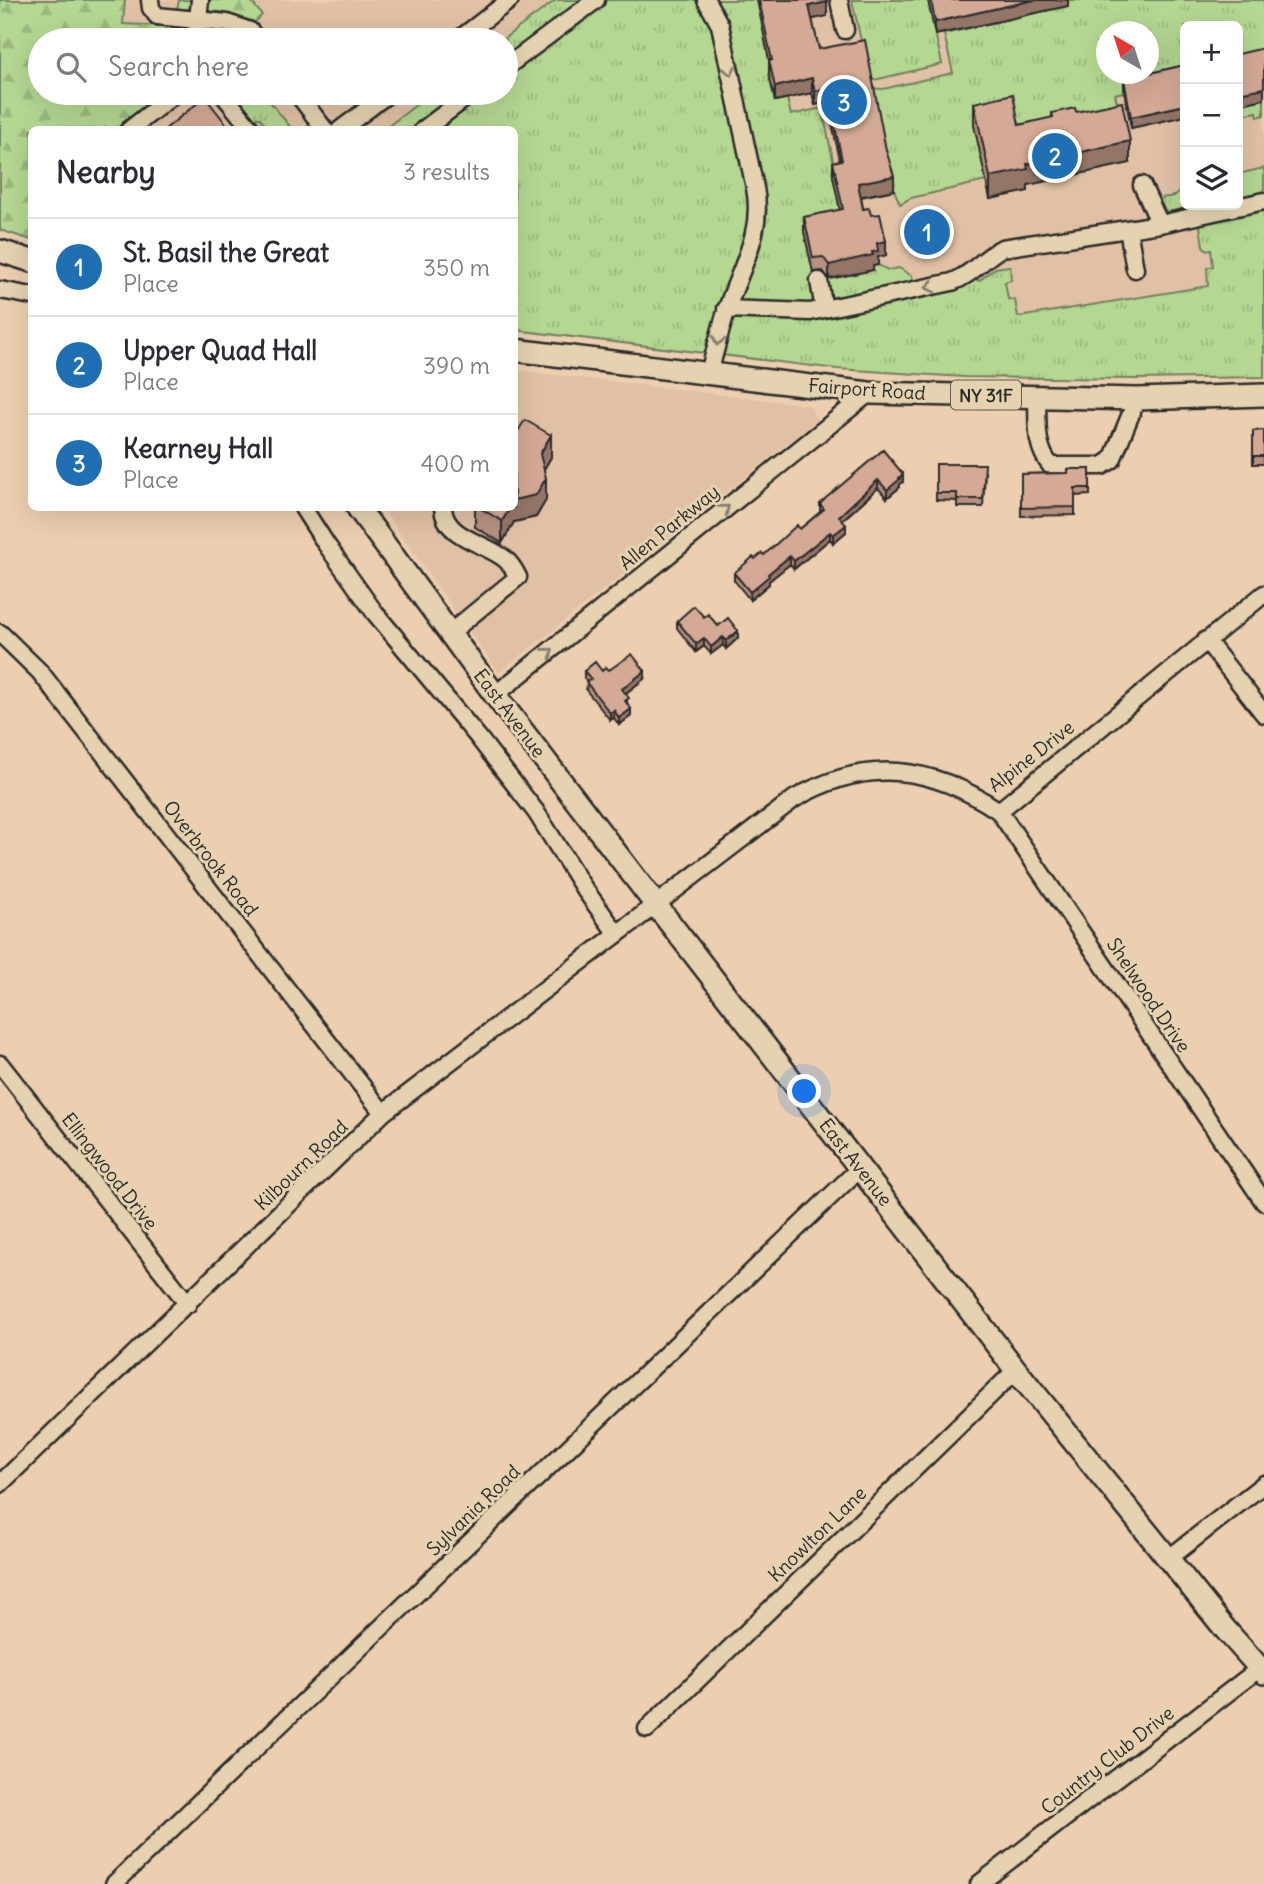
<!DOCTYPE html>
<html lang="en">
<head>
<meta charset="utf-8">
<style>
	body { margin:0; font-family:Delius,sans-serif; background:#f7f7f7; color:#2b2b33 }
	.controls { position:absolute; right:21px; top:21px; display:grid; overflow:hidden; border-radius:10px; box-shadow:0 7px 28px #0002 }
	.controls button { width:63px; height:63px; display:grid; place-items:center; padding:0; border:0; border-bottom:2px solid #e1e1e2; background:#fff; color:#2b2b33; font:35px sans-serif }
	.compass { position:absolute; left:1096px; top:21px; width:63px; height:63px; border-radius:50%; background:#fff; box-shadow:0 7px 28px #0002; rotate:321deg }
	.you { position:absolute; left:805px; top:1092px; width:24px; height:24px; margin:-18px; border:5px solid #fff; border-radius:50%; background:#1a73e8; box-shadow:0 0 0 10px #1a73e833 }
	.badge { display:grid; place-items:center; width:46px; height:46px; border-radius:50%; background:#1f6fb2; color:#fff; font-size:23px; font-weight:700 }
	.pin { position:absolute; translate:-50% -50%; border:4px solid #fff; box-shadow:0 2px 7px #0006 }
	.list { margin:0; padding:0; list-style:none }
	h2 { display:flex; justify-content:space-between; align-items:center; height:91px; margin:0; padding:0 28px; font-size:30px }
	h2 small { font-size:23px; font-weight:400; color:#7c7c81 }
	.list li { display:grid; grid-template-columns:46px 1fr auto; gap:21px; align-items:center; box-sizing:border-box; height:98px; padding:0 28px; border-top:2px solid #e1e1e2 }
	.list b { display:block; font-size:26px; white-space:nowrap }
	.list p { margin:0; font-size:23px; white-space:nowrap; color:#7c7c81 }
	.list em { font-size:23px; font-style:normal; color:#7c7c81 }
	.icon { flex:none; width:38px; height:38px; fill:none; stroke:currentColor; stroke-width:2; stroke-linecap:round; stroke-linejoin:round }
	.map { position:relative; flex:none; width:1264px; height:1884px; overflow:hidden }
	.search { position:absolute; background:#fff; box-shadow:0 7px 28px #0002; left:28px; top:28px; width:490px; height:77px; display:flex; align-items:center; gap:18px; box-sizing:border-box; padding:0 24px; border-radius:38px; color:#7c7c81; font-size:26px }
	.panel { position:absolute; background:#fff; box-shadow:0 7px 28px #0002; left:28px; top:126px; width:490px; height:385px; border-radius:10px }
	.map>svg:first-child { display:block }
	.built { fill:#e1c1a6; fill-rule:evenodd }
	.grass { fill:url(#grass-tufts); stroke:#70815e; stroke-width:2; fill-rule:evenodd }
	.forest { fill:url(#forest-firs); stroke:#70815e; stroke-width:2 }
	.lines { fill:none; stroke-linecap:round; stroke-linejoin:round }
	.minor-casing { stroke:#2b2b2b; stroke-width:21 }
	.major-casing { stroke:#2b2b2b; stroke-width:26 }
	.minor { stroke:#e4d2b0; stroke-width:16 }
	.major { stroke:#e4d2b0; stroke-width:21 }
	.wall { fill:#b69180; stroke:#2b2b2b; stroke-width:2 }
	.shaded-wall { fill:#947668; stroke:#2b2b2b; stroke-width:2 }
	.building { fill:#d4a995; stroke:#2b2b2b; stroke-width:2 }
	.oneway { stroke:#887e6e }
	.labels { text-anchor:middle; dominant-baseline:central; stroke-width:6; stroke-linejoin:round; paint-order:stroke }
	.shield { fill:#e4d2b0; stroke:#625d53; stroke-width:2 }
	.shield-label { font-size:18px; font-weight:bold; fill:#2b2b2b }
	.street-label { font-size:19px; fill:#2b2b2b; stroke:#e4d2b0 }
</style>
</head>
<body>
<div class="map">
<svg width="1264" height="1884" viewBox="0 0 1264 1884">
	<defs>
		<pattern id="grass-tufts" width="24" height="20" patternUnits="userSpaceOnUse" patternTransform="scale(1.75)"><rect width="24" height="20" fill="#b4d792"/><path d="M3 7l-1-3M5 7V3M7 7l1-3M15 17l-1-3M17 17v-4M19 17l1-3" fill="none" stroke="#9bb97e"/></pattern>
		<pattern id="forest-firs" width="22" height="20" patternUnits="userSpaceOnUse" patternTransform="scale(1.75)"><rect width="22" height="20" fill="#b4d792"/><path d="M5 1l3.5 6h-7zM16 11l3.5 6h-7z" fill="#9bb97e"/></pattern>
	</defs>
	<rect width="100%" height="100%" fill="#eccfb0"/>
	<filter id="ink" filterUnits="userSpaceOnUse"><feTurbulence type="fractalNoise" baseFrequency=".0143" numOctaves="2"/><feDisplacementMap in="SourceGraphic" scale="14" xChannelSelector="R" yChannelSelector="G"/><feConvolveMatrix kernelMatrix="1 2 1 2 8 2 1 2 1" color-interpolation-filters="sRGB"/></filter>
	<g filter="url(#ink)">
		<path class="built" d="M0,0H1264V377L1137,379L964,377L837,369L515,330L514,130H32L31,240L0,230ZM1185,26H1238V205H1185ZM1106,32H1148V74H1106ZM40,40H506V93H40Z
			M515,370L809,405L817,420L499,673L382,508H514Z"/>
		<path class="grass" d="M556,0H770L774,100L787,98L791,115L822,108L835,169L832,171L841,215L805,232L815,282L872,270V266L878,265L888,270L899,268L912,276L917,297L956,289L976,279L979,281L995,268L1010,266L1011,280L1005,282L1008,299L1015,300L1018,317L1208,286L1207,268L1213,266L1211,249L1207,250L1203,246L1197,206L1167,212L1159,202L1162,198L1174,196L1185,189V205H1238V174L1264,168V377L1137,379L964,377L837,369L515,330L514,130H383L432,93H506V40H502Z
			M852,0H928L942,64L870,81Z
			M1067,0H1264V60L1238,65V26H1185V77L1115,94L1122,124L986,181L911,198L900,204L894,190L870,88L883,89L953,73L944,34L1047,10ZM1106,32H1148V74H1106Z
			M234,93H263L292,129H269L260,118H254Z
			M1264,99V115L1258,117L1257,112L1238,116V105Z"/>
		<path class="forest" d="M0,0H125L123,24L166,26L167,31L172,32L180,40H40V93H161L116,129L32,130L31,240L0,230Z
			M179,0H250L262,15L255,22L222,12L177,9Z"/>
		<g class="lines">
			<g class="minor-casing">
				<path id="minor" d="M150,0L151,8L157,16L227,23L250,31L257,40
					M706,0L720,25L755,188C764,233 740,268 727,309C720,330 715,352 709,373
					M839,0L845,30
					M196,40L200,0
					M458,40L510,0
					M506,67L596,0
					M222,93L252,130
					M297,93L325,130
					M129,130L176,93
					M340,130L389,93
					M423,130L472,93
					M1142,185L1160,224
					M1128,229L1135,269
					M819,281L824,309
					M0,290L32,296
					M726,309L810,312L952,282C972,275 983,258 1002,248L1160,224L1264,201
					M1037,396C1038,421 1034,446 1051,466H1102L1112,460L1137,399
					M303,508L326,544L375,613L478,737L536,812L583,887L617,934
					M443,508C445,538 484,542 505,559C511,564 515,571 518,577L450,633
					M0,633L40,672L383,1113
					M1206,640L1264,714
					M495,695L869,393
					M999,811L1264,594
					M0,1064L188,1304
					M0,1484L383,1113L794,799C866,757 931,765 999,811L1264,1202
					M1168,1559L1264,1484
					M647,1729L1016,1370
					M114,1884L861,1167
					M979,1884L1260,1668"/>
			</g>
			<g class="major-casing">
				<path id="major" d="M0,251L32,261
					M514,350L869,393L1137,399L1264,395
					M358,508L495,695L656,905L1016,1370L1225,1629L1264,1673"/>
			</g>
			<use href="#minor" class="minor"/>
			<use href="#major" class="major"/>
		</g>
		<path class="wall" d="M757,0H827V16L812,19L819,49L894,190L861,197L863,209L871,215L886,255L878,257V265L873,266V270L829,279L823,271L813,272L804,232V217L840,210L833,176V162L840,160L827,102L815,105L812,93L775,101L769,75V60Z
			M928,0H1068V6L935,35Z
			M1185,65V116L1131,128L1124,90V79Z
			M974,103L1019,125L1052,118V113L1076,112L1130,163L1028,185V191L990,199L974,125Z
			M1264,430V464H1253V431Z
			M883,450L903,482L900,484V487L887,498L878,488L843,520L846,532L833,543L830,539L794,569L790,564L769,581V584L750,600L734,580V573L764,555L800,529L820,512V504Z
			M551,457L544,469L546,500L536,517L514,522L502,543L475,527V508H514Z
			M936,464L985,472L983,507H957V501L936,500Z
			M1090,469V495L1075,496V515L1021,516V474L1068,473Z
			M704,617L718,626L738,638L726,649L723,645L711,654L704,646L696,652L677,628V621Z
			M609,670L645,678L625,694L631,716L619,725L614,718L610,720L586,690L587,682L584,678V671Z"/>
		<path class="shaded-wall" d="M1034,0H1068V6L935,35V22Z
			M827,2V16L809,20V6Z
			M812,78V93L775,101V87Z
			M827,88V102L815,105V91Z
			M1264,88V99L1238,105V93Z
			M1185,105V116L1131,128V117Z
			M1130,141V163L1028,185V191L990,199V177L1027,164Z
			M894,176V190L858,197V183Z
			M886,241V255L878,257V265L873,266V270L829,279V265L872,252L877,243Z
			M551,435V457L540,476V454Z
			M903,474V482L900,484V487L887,498V490Z
			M546,478V500L536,517L514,522L502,543V521L510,508H514V500Z
			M878,480V488L839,523V516Z
			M846,525V532L833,543V535Z
			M830,532V539L794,569V561Z
			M790,556V564L769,581V584L750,600V592L768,574Z
			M738,631V638L726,649V641Z
			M723,637V645L711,654V647Z
			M704,638V646L696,652V644Z
			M645,671V678L622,696V689Z
			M631,709V716L619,725V718Z
			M614,710V718L610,720V713Z"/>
		<path class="building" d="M759,0H827V2L809,6L819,49L865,40L886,150L894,176L858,183L863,209L869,208L871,215L880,214L886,241L877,243L878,251L872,252L873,255L829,265L823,257L813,258L804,217L843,209L833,162L842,160L827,88L815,91L812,78L775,87L769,60H772Z
			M931,0H1034L935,22Z
			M1264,48V88L1238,93V54Z
			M1185,65V105L1131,117L1124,79Z
			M1013,94L1019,125L1053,117L1052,113L1075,108L1076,112L1122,102L1130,141L1027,164L1028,169L990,177L974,103Z
			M205,97L231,130H164Z
			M525,420L551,435L540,454L546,478L536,495L514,500V437Z
			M1264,430V456H1253V431Z
			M883,450L903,474L899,478L900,479L887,490L878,480L839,516L846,525L833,535L830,532L794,561L790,556L768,574L769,576L750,592L734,573L753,557L755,559L762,553L764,555L797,525L800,529L824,509L820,504L826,498Z
			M936,464H985L983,499H957V493H936Z
			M1068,469H1090V488H1075V507L1021,508V474L1068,473Z
			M480,508H510L502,521Z
			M694,606L704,617L708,614L718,626L728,618L738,631L726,641L723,637L711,647L704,638L696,644L677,621Z
			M632,654L645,671L622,689L629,698L625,701L631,709L619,718L614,710L610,713L586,682L591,679L584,671L595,662L602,671L606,667L609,670Z"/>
		<defs><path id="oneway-chevron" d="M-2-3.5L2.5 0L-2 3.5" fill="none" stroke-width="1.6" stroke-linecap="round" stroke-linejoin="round" transform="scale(1.75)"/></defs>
		<g class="oneway">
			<use href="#oneway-chevron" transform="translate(730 71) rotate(78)"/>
			<use href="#oneway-chevron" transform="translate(930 287) rotate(168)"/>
			<use href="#oneway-chevron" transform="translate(718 341) rotate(105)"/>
			<use href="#oneway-chevron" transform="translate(725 509) rotate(-39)"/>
			<use href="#oneway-chevron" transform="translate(549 652) rotate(-39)"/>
		</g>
	</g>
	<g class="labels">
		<rect class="shield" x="951" y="380.5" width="70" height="29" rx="5"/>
		<g class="shield-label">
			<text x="986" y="395">NY 31F</text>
		</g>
		<g class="street-label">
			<text transform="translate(867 389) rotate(4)">Fairport Road</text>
			<text transform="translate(669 527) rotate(-39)">Allen Parkway</text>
			<text transform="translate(510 713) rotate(53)">East Avenue</text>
			<text transform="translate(1031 756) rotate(-38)">Alpine Drive</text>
			<text transform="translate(211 858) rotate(52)">Overbrook Road</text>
			<text transform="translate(1149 995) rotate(56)">Shelwood Drive</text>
			<text transform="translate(856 1162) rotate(52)">East Avenue</text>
			<text transform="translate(301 1165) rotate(-44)">Kilbourn Road</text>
			<text transform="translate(110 1171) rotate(52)">Ellingwood Drive</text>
			<text transform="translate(473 1510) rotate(-44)">Sylvania Road</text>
			<text transform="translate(817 1534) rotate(-44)">Knowlton Lane</text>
			<text transform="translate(1107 1760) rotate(-38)">Country Club Drive</text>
		</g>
	</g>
</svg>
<div class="controls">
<button>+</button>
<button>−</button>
<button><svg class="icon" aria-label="layers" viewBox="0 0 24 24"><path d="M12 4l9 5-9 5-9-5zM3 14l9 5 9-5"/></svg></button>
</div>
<svg class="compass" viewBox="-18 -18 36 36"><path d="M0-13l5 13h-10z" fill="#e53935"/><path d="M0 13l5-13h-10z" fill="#7c7c81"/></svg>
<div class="you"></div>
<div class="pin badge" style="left:927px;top:232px">1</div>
<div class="pin badge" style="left:1055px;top:156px">2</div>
<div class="pin badge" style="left:844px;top:102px">3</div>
<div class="search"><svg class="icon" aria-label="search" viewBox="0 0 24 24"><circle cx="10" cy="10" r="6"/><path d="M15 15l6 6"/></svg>Search here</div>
<section class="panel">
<h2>Nearby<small>3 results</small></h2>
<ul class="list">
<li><span class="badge">1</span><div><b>St. Basil the Great</b><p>Place</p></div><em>350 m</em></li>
<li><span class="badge">2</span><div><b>Upper Quad Hall</b><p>Place</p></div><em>390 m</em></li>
<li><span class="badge">3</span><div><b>Kearney Hall</b><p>Place</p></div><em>400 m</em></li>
</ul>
</section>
</div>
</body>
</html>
